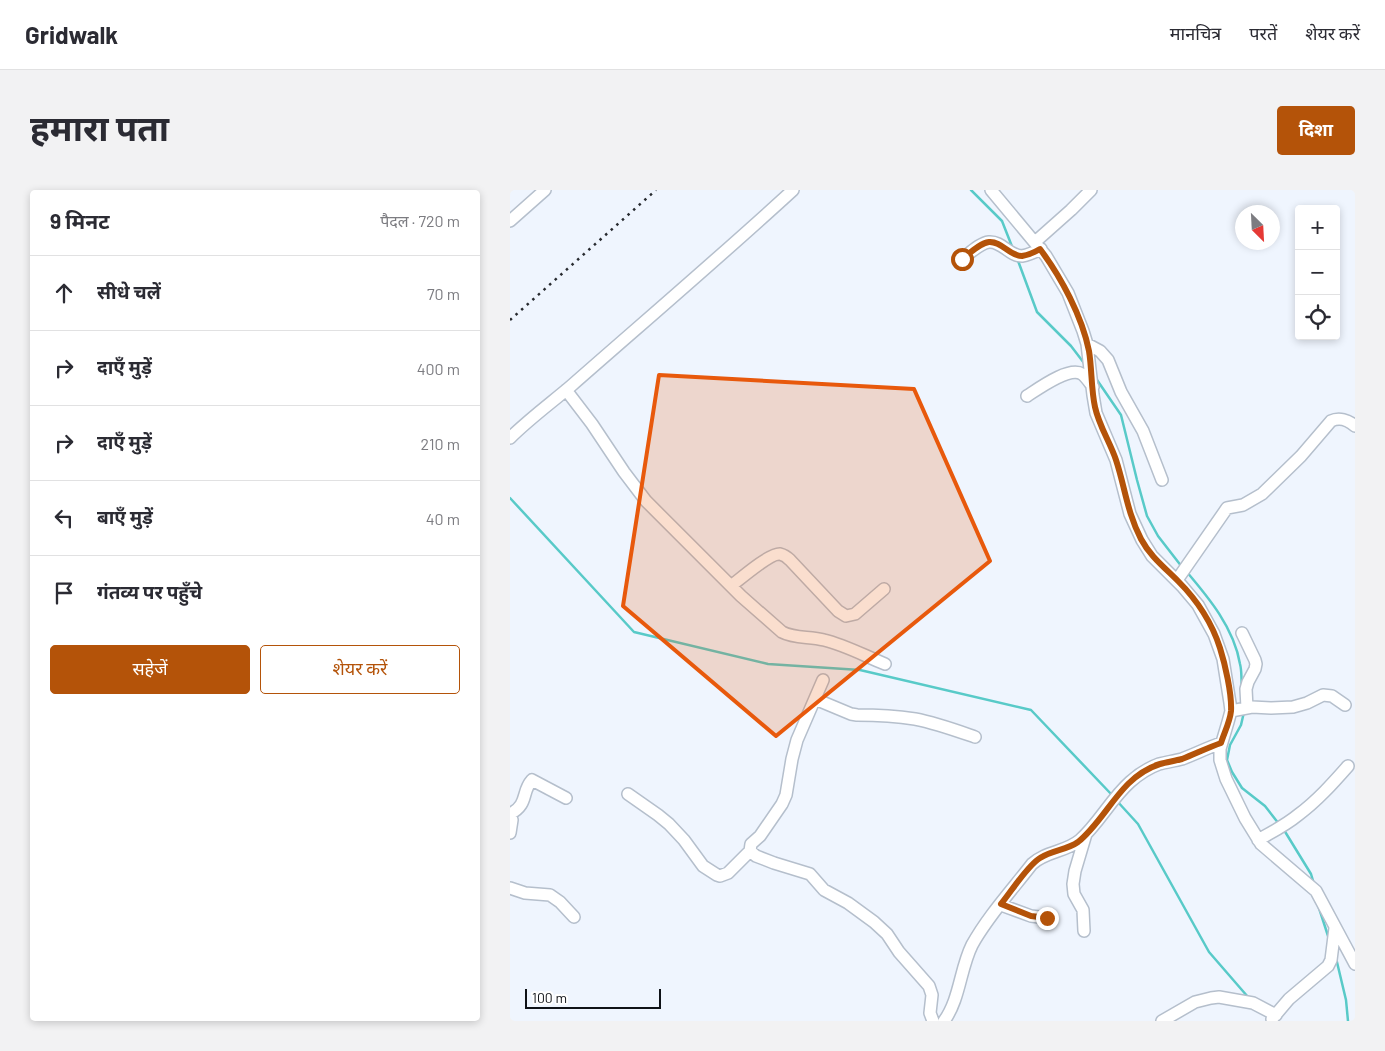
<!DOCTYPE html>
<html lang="hi">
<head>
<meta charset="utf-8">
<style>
	body { margin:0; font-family:Barlow,"Noto Sans Devanagari",sans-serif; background:#f2f2f3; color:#2b2b33 }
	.controls { position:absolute; right:15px; top:15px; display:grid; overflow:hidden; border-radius:5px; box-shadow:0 2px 8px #0003 }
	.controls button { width:45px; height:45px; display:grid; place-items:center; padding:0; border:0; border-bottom:1px solid #e1e1e2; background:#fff; color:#2b2b33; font:25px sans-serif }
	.compass { position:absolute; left:725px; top:15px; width:45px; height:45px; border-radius:50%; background:#fff; box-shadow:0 2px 8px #0003; rotate:156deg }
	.scale { position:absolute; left:15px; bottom:12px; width:136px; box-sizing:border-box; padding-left:5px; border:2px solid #0f1217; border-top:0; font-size:14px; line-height:18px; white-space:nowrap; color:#0f1217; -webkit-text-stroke:4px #fff; paint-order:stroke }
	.stop { position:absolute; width:15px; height:15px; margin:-11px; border:4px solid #b45309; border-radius:50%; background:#fff }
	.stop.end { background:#b45309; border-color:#fff; box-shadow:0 1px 5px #0008 }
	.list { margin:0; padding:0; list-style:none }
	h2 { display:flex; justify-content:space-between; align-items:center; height:65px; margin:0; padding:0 20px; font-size:21px }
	h2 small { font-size:16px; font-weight:400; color:#7c7c81 }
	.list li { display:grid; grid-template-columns:32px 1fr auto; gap:15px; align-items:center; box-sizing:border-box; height:75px; padding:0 20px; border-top:1px solid #e1e1e2 }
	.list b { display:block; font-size:19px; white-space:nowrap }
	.list em { font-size:16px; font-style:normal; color:#7c7c81 }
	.actions { display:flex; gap:10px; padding:15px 20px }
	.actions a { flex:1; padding:11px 0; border:1px solid #b45309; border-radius:5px; text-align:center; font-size:18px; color:#b45309 }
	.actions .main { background:#b45309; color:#fff }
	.icon { flex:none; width:28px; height:28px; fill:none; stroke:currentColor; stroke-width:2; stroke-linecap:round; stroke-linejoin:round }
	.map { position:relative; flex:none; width:845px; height:831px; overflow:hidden; border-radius:5px }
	header { display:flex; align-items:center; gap:30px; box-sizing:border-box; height:70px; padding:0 25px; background:#fff; border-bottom:1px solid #e1e1e2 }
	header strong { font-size:24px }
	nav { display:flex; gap:28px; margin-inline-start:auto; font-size:18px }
	.intro { display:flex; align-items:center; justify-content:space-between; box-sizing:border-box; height:120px; padding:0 30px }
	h1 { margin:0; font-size:35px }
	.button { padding:12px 22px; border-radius:5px; background:#b45309; color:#fff; font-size:18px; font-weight:700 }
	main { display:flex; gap:30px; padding:0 30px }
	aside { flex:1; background:#fff; border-radius:5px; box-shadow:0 2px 8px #0003 }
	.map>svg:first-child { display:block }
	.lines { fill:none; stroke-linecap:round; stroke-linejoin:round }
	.stream { stroke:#58cac8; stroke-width:2.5 }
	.minor-casing { stroke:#b5bfcc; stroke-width:14 }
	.minor { stroke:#fff; stroke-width:11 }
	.rail { stroke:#272a2f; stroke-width:2.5; stroke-dasharray:2.5 5; stroke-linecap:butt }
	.route { stroke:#b45309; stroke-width:6 }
	.marked { fill:#e8590c; fill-opacity:0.2; stroke:#e8590c; stroke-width:4; stroke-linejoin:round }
</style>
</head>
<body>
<header>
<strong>Gridwalk</strong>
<nav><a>मानचित्र</a><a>परतें</a><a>शेयर करें</a></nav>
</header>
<div class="intro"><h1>हमारा पता</h1><a class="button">दिशा</a></div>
<main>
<aside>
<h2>9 मिनट<small>पैदल · 720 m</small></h2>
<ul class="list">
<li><svg class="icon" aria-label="ahead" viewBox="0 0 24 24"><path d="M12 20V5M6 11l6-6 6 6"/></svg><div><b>सीधे चलें</b></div><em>70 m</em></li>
<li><svg class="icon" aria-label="right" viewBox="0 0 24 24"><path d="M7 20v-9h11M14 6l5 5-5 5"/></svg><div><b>दाएँ मुड़ें</b></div><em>400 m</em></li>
<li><svg class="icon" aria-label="right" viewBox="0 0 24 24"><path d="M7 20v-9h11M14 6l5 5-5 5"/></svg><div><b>दाएँ मुड़ें</b></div><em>210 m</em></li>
<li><svg class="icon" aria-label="left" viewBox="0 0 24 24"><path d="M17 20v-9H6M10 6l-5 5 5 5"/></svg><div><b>बाएँ मुड़ें</b></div><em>40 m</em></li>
<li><svg class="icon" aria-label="arrive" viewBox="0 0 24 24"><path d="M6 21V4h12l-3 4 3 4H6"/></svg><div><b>गंतव्य पर पहुँचे</b></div></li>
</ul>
<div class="actions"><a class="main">सहेजें</a><a>शेयर करें</a></div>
</aside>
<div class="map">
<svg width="845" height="831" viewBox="0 0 845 831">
	<rect width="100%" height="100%" fill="#eff5fe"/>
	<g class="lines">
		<path class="stream" d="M461,0L492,31L503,59
			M507,68L527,122L561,156L574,173
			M585,187L611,225L627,290L637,326L648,346L672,377
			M0,308L124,442L258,474L350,480L521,520L602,605
			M676,381C699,408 724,438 730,474C732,481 731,489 732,497
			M734,522L731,535L720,555L717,570L722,582L732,598L755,616L769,634
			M607,611L628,634L699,762L738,807
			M774,640L801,684L804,694
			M809,718L819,749
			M826,768L836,810L838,831"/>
		<g class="minor-casing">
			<path id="minor" d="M481,0L536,66L558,103L573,141L577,154L583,205L586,223L606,270L620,324L632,350L642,366L672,396L688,415L704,444L713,469L720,513L721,521L718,532L710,559V570L716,589L735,628L751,654L806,701L845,774
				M0,31L35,0
				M525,52L561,20L581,0
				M452,69C460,63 470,53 479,52C492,51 499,66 512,66C518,65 525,62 531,59
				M577,154L590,161L598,170L611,202L633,241L652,290
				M56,200L82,234L114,282L136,311L231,406L272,442C285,449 300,446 314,450C335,455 355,466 375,474
				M517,206C528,199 559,176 572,184C576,187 580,193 583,197
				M0,248C19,229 41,213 61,196C135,131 210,67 283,0
				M667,390L717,318L733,315L752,304L791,266L821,231C829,227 838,230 845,236
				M221,396C230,389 260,363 270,364C274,365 277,367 280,370L328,421L336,426L345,424L374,399
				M732,443L745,470L746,474L745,479L738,492L736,499L737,518
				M313,490L287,550L282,569L276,605L272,614L250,646L241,654L240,661L246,666L264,673L300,684L314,700L338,713L364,732L377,744L389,762L419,796L422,805L420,823L423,831
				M305,509L341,524L347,525C366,525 386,526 405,529C426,533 445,540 465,547
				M721,521L742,517L761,518L783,517L797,513L813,505L822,506L835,515
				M118,604L148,625L159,634L174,650L193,676L207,685L210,686L218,683L240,661
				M0,624C19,614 11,602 22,590L56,608
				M0,624L2,630L0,643
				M748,650C762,642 776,635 788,625C807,611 823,593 838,576
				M0,698L15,703L40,705L50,712L64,727
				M491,715L521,726L537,728
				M574,741L573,720L564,704L563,694L565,681L576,644
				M762,829L779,809L818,776L821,770L825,738
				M434,831C450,809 450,779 462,755C478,726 502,700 522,674C536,661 556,662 570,650C589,633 601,609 620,592C629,584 638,578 649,574C657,572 664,571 672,569C685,564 697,558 711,553
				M652,831L685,812L701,808L709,807L743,813L766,825"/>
		</g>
		<use href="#minor" class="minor"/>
		<path class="rail" d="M0,130L146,0"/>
	</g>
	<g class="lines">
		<path class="route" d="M452,69C460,63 470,53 479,52C492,51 499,66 512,66C518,65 525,62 530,59C551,87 572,126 579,161C582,179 581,199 585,217C589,236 600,252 606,270C615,297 617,322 631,349C640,366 654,377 668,391C686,409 702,433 710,458C715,474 722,504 721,521C720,532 714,543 711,553C697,558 685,564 672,569C665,571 657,572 650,574C637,578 627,585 618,594C600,612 587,637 568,652C557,660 542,660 530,668C517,676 501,702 491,714L521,726L537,728"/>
	</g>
	<path class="marked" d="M149,185L404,199L480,371L266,546L113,416Z"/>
</svg>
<div class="controls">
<button>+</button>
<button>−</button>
<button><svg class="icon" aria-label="locate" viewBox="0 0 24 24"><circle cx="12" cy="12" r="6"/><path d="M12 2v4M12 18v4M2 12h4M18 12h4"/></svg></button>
</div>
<svg class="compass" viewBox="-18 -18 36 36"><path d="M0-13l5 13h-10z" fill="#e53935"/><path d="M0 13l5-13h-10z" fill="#7c7c81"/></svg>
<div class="scale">100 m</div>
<div class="stop" style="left:452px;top:69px"></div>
<div class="stop end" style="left:537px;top:728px"></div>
</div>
</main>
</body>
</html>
